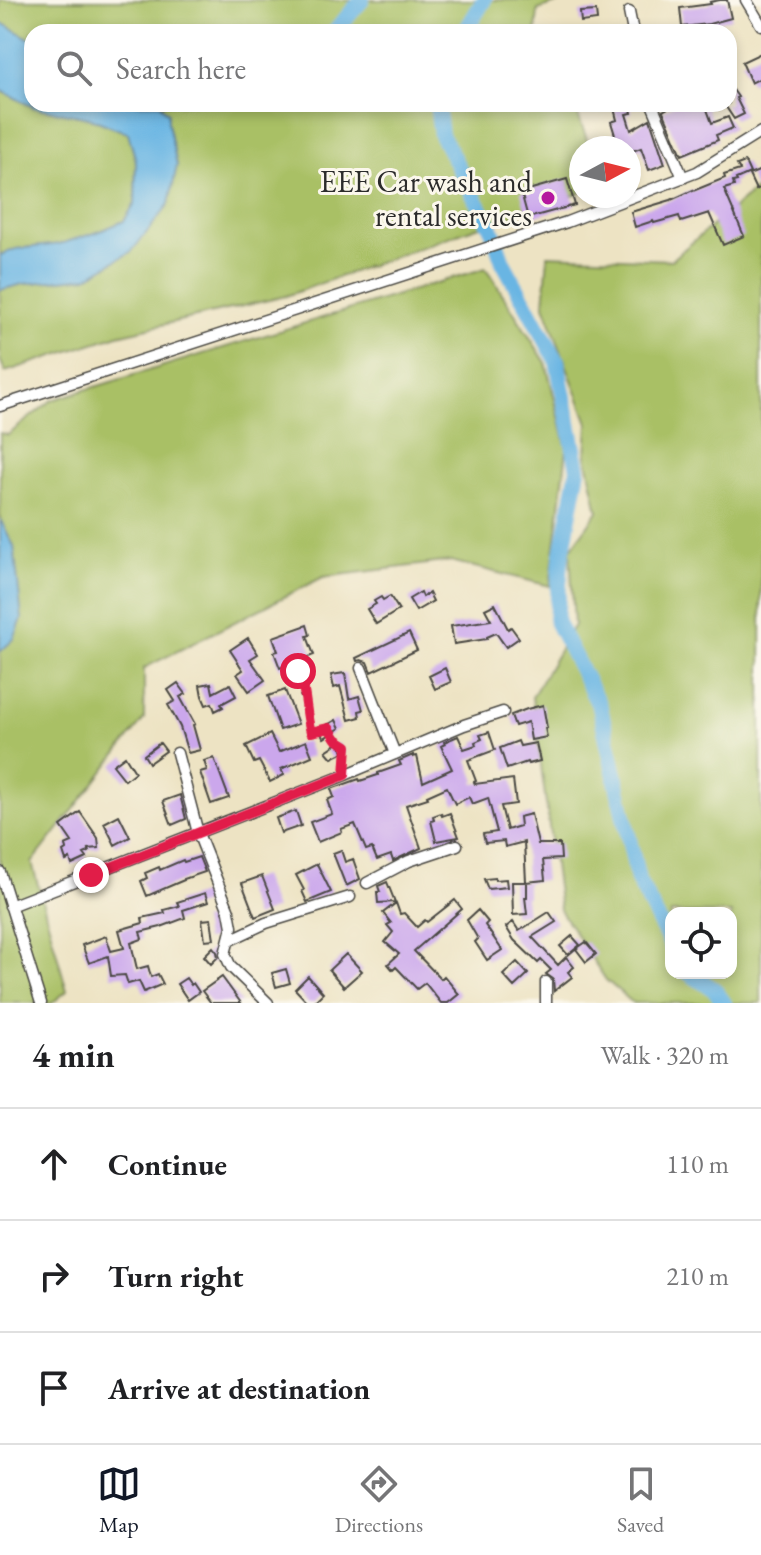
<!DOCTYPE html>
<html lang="en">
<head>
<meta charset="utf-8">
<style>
	body { margin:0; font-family:"EB Garamond",serif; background:#f6f6f6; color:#202124 }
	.controls { position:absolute; right:24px; bottom:24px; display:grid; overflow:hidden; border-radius:16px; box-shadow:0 4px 12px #0003 }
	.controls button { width:72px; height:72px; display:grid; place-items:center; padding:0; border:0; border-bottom:2px solid #e0e0e0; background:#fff; color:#202124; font:40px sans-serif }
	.compass { position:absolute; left:569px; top:136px; width:72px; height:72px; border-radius:50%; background:#fff; box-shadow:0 4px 12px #0003; rotate:83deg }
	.stop { position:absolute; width:24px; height:24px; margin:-18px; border:6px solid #e11d48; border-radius:50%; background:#fff }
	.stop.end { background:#e11d48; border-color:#fff; box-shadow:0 2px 8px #0008 }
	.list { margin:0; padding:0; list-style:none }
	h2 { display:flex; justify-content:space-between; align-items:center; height:104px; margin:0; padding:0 32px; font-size:34px }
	h2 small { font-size:26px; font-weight:400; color:#757577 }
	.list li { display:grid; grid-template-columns:52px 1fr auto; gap:24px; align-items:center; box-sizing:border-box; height:112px; padding:0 32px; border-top:2px solid #e0e0e0 }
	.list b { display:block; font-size:30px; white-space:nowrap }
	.list em { font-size:26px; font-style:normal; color:#757577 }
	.icon { flex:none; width:44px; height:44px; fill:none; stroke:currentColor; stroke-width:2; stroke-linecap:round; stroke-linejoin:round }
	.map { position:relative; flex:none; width:761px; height:1003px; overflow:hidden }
	.search { position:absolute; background:#fff; box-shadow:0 4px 12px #0003; left:24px; right:24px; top:24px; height:88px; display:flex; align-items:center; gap:20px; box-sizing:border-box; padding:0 28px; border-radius:24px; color:#757577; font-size:30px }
	.sheet { height:440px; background:#fff }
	nav { display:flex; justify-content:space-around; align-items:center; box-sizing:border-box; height:112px; border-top:2px solid #e0e0e0; background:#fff; font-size:22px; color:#757577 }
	nav a { display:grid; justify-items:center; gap:4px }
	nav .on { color:#111827 }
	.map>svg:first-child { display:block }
	.green { fill:#a9c065; stroke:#6a7648; stroke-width:2; fill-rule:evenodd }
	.water { fill:#69b5e3; stroke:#4a7087; stroke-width:2 }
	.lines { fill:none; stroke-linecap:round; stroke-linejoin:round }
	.river { stroke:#69b5e3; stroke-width:16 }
	.building { fill:#cba7ec }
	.minor-casing { stroke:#484742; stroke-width:13 }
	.path { stroke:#484742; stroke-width:2; stroke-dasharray:6 6; stroke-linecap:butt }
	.minor { stroke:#fff; stroke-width:10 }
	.route { stroke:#e11d48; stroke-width:10 }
	.poi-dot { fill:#b5179e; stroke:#fbf7ec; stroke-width:3 }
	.labels { text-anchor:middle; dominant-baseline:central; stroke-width:6; stroke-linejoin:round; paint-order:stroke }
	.poi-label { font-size:30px; fill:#2b2b2b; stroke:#fbf7ec; text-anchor:end }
</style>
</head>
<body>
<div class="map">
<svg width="761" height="1003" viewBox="0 0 761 1003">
	<rect width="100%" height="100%" fill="#fbf7ec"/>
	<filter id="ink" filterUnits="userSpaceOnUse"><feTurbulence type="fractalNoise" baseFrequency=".0125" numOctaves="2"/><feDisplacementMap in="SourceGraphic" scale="16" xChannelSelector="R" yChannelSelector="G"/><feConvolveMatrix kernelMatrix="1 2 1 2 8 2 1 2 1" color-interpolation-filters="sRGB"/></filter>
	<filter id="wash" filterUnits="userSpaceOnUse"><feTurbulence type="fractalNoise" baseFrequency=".006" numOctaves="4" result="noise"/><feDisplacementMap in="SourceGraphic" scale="32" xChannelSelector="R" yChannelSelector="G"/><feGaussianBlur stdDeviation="1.8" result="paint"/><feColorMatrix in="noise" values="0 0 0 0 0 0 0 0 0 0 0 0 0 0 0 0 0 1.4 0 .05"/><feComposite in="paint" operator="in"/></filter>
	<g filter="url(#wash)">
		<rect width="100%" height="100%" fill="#ede3c3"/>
		<path class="green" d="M0,0H567L538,10L536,32H32V40L0,22Z
			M0,90L33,107L90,118L128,133L136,161L135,204L124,221L95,233L60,244L16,249L0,255Z
			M160,104H574L590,148H581V193L471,229L286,296L118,335L5,372L0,359V290L23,284L87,277L132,251L177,165L168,124V113Z
			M761,185V1003H633L606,980L560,910L532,697L574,625L570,550L598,511L586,456L588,423L544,305L548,255L671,260ZM671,913H731V973H671Z
			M486,268L546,363L567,449L550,586L451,561L323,577L144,668V719L32,863L67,991L52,1003H0V433L8,435L52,400Z"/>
		<path class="water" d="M0,22L32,40V104H160L168,113V124L177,165L169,204L132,251L87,277L23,284L0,290V255L16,249L60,244L95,233L124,221L135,204L136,161L128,133L90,118L33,107L0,90Z
			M0,519L14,546L22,619L14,639L0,652Z"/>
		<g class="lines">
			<path class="river" d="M334,32L362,0
				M465,32L484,0
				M437,104L441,135L492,230L503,262L557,361L578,469L561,560L556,621L600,707L638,880L671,945
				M689,973L715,990L724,1003"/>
		</g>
		<g id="blocks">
			<path class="building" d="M720,0H727L731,18L709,24L682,27L680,8L711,4L710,2Z
				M596,11L597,20L581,22L580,12Z
				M761,53V78L751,83L742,62Z
				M729,84L738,97L736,98L744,114L734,119L724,104H729Z
				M613,104H630L632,113L626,114L631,130L650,119L665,164L649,170L641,148L629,152V148H619L611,122L617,120Z
				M675,104H705L712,123L728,117L733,128L716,135L718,140L682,155L663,111Z
				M745,162L750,173L736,179L737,181L733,182L734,186L724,189L744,236L723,245L709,213L681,222L679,216L654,223L653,221L635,227L631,212L671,200L693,190V191L725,178L724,175L740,170L737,165Z
				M761,170V187L756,190L749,175Z
				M567,179L575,205L528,218L521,192Z
				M421,592L423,597L429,593L433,601L416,611L409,599Z
				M390,596L399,610L376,624L367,609L376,604L374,601L381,597L383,600Z
				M495,604L508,629L511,627L519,638L506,647L496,633L487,637V639L454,644L451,626L491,620L485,609Z
				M307,625L310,635L307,636L314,655L280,668L274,652L278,651L273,637Z
				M409,633L417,650L371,672L367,662L361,660L357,661L356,658Z
				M248,638L258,654L250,659L265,680L249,691L237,674L243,670L230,650Z
				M445,668L451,682L435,689L429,676Z
				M345,673L349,699L359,696L363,710L359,711L360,717L349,720L340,686L334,688L331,675Z
				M178,683L186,694L180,697L195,724L193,725L200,750L188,753L180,727L168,705L175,701L168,690Z
				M211,683L213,693L230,684L236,696L221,704L223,707L215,711L212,703L206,705L202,696L200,685Z
				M285,690L298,724L280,730L268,696Z
				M543,705L547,728H545L547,737L531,740L528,722L515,726L511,715L527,709Z
				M336,720L340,728L324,738L319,730Z
				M489,732L495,750L468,760L476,781L474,782L475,784L513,779L516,804L501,806L507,830L520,826L519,817L531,814L538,844H560L561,859L543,860L545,880L526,882L524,842L505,847L504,841L485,843L483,834L497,832L488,798L472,804L469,797L455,804L447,787L427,796L428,798L406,805L421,848L393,861L391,855L377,860L372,848L366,850L355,824L341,829L342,832L318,842L310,822L332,814L327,800L334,797L331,789L359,779L360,781L378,775V773L401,765L399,761L413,755V757L417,756L423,782L452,769L441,746L445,744L444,742L458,736L464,749L476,745L475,742L482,739L480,735Z
				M270,734L279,752L306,741L312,756L281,769L284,775L270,782L259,761L254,763L246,746Z
				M518,741L520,746L536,743L540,761L528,764L527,762L507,769L500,748Z
				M160,743L166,751L149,763L144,755Z
				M338,743L344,752L332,758L326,751Z
				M125,756L135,772L125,780L113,765Z
				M214,758L229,798L211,804L200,772L207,770L204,761Z
				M180,795L186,819L172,825L163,801Z
				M296,811L301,826L281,833L276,818Z
				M80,812L98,838L99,848L88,849L89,852L84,854L87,858L72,865L70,859L66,861L63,852L66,850L65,845L72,842L61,826Z
				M441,813L442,816L450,813L459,837L436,841L431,821L434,820L433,816Z
				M119,815L130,837L115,845L104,823Z
				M341,850L345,862L353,859L360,879L346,886L333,853Z
				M199,857L205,872L184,879V880L147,896L141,881L147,878L145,873L159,867L160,870L183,860L184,862Z
				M317,864L331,892L307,902L302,891L304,890L296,875Z
				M262,876L275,909L255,917L242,883Z
				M495,878V880L506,879L507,887L488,889L484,879Z
				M387,882L395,902L378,903L377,892H380L378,886Z
				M512,882H527V897H525L527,914L513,915Z
				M205,893L208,902L183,910L185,918L161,927L140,932L142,939L131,943L137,969L148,966L151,977L158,974L163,984L144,992L139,981L128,984L125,975L111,976L108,956L89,963L82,945L106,936L111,951L124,948L119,930L143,923L142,918L165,913L164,910L179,906L177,902Z
				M455,900L462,909L414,951L441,979L444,976L459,994L448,1003H441L425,983L417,989L396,967L393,970L388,964L399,954L385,942L393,932L387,925L391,923L383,913L396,903L400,914L404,913L417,927L425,920L427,922Z
				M478,910L488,922L485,925L502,950L487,960L475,942L478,939L467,920Z
				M549,912L556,922L532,937L558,965L566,957L574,967L568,972L572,977L554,991L553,979L546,974L551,970L541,960L538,963L514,940L506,927L513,922L519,931Z
				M211,919L214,939L205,940L202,920Z
				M572,936L580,945L568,955L560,946Z
				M586,942L596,954L586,962L576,949Z
				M213,947L217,952L218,957L211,964L204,956Z
				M346,954L362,971L344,987L329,970Z
				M517,962L528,974L514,987L503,975Z
				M286,969L290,983L276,987L272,973Z
				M308,976L323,993L313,1003H308L295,989Z
				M222,977L241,1003H211L202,991Z
				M186,978L191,985L193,983L199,992L188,1000L177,984Z"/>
		</g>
	</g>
	<g filter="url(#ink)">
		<use href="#blocks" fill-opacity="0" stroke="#484742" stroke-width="2"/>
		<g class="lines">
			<g class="minor-casing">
				<path id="minor" d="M746,0L761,25
					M629,12L633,32
					M652,104L683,178
					M0,406L567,222L697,172L761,132
					M361,668L395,754
					M177,753L198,833L229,911L232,927L225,954L231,967L268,1003
					M0,872L41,1003
					M367,883L409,861L457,845
					M10,906L345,775L464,725L503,712
					M230,940L266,923L350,897
					M546,1003V982"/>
			</g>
			<path class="path" d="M298,671C306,690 305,712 311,732L329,728L336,739L347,746L346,765
				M284,677L303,699"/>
			<use href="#minor" class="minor"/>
		</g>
	</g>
	<g class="lines" filter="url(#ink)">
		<path class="route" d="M91,875L345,775L347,746L336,739L329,728L311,732C305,712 307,690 298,671"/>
	</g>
	<circle class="poi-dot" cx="548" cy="198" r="8"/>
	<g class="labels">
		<g class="poi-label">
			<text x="532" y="181">EEE Car wash and<tspan x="532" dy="34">rental services</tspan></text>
		</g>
	</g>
</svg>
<div class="controls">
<button><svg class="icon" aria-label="locate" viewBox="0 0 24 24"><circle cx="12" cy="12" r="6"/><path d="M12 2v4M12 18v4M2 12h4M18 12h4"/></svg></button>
</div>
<svg class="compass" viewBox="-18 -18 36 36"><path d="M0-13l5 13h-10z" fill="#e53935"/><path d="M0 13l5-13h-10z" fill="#757577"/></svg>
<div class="stop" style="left:298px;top:671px"></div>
<div class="stop end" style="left:91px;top:875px"></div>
<div class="search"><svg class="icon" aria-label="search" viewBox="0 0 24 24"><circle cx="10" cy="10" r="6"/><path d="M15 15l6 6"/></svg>Search here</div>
</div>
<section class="sheet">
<h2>4 min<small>Walk · 320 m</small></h2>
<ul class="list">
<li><svg class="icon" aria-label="ahead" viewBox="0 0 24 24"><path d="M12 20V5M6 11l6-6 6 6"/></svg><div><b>Continue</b></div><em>110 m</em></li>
<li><svg class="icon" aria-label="right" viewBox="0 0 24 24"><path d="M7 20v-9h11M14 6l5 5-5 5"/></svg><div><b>Turn right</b></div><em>210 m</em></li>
<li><svg class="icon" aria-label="arrive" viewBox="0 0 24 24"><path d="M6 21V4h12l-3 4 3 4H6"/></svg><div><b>Arrive at destination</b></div></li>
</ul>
</section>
<nav>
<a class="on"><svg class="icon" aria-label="map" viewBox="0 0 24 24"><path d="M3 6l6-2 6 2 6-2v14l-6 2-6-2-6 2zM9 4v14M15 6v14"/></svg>Map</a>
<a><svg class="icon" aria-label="directions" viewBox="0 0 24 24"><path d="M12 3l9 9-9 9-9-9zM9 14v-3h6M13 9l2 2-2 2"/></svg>Directions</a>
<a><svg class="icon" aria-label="saved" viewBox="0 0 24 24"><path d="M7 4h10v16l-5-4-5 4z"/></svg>Saved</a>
</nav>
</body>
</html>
